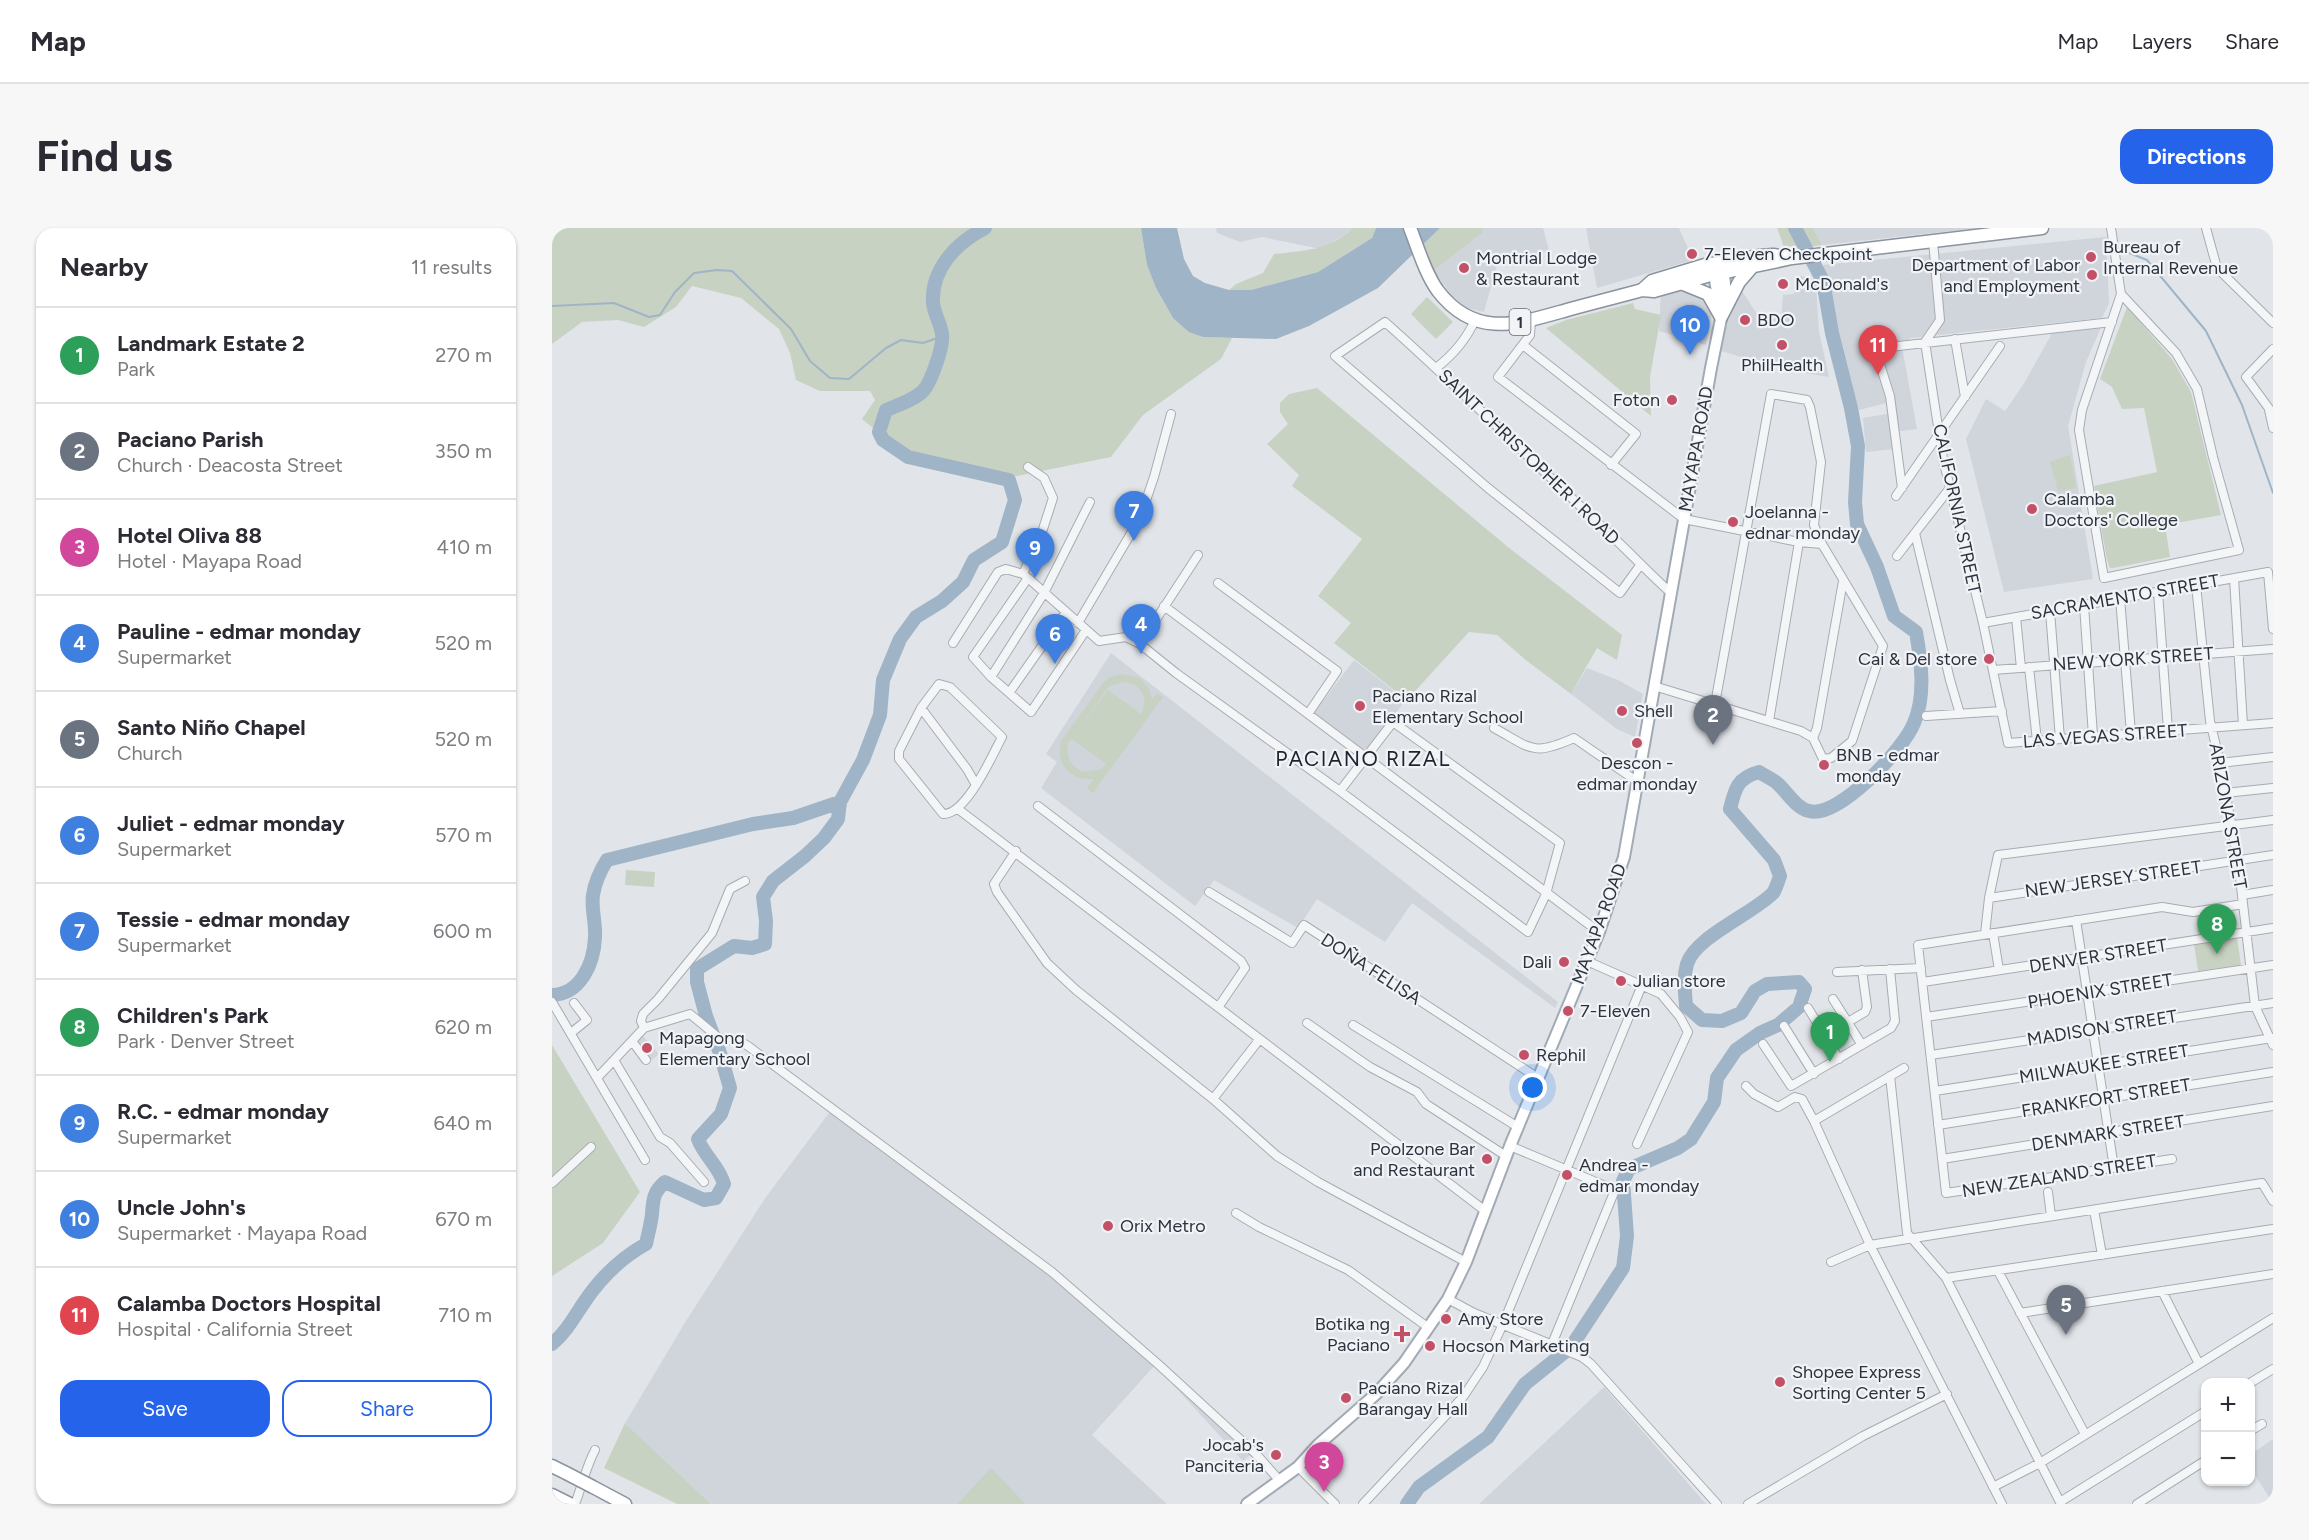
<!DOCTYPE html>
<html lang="en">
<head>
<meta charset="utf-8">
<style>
	body { margin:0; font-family:Figtree,sans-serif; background:#f7f7f7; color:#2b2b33 }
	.controls { position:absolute; right:18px; bottom:18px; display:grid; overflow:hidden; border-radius:12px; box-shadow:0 2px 4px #0004 }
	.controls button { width:54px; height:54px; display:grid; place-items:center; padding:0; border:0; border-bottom:2px solid #e1e1e2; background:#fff; color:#2b2b33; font:30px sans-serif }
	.you { position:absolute; left:981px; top:860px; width:21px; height:21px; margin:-15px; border:4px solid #fff; border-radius:50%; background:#1a73e8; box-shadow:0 0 0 9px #1a73e833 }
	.badge { display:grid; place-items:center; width:39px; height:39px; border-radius:50%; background:#2563eb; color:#fff; font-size:20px; font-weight:700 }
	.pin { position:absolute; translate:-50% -50px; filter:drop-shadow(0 2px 3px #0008) }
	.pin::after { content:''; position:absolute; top:32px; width:21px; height:18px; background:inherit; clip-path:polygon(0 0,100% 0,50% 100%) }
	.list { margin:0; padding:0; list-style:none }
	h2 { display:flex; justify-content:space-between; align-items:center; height:78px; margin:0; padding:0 24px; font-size:26px }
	h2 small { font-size:20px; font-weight:400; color:#7c7c81 }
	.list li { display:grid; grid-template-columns:39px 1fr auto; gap:18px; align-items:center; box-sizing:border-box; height:96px; padding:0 24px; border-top:2px solid #e1e1e2 }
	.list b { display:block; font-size:22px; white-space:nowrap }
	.list p { margin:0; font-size:20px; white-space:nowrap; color:#7c7c81 }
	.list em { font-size:20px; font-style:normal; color:#7c7c81 }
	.actions { display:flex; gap:12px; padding:18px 24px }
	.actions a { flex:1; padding:14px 0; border:2px solid #2563eb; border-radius:18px; text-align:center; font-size:21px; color:#2563eb }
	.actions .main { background:#2563eb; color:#fff }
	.map { position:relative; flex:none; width:1721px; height:1276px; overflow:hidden; border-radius:18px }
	header { display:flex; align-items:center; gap:36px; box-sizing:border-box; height:84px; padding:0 30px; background:#fff; border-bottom:2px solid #e1e1e2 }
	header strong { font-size:28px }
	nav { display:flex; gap:33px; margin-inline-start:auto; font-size:21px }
	.intro { display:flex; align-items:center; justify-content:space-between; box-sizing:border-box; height:144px; padding:0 36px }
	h1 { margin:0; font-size:42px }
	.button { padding:15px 27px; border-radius:18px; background:#2563eb; color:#fff; font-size:21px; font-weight:700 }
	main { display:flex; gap:36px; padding:0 36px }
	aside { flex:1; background:#fff; border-radius:18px; box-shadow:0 2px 4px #0004 }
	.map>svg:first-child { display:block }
	.built { fill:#d0d4db }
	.green { fill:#c8d2c3; fill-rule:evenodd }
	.water { fill:#9fb4c6 }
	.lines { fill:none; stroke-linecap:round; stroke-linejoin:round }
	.stream { stroke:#9fb4c6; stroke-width:2 }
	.river { stroke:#9fb4c6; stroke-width:14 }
	.minor-casing { stroke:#a7acb3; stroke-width:10 }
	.major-casing { stroke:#a2aab4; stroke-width:14 }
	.highway-casing { stroke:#8a939e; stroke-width:15 }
	.minor { stroke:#f4f5f7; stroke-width:8 }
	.major { stroke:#fff; stroke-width:10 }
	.highway { stroke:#fff; stroke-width:12 }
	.highway-bridge-casing { stroke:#8a939e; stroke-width:15; stroke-linecap:butt }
	.highway-bridge { stroke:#fff; stroke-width:12 }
	.poi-dot { fill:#c45067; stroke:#f1f3f6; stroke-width:2 }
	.labels { text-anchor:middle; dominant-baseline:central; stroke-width:4.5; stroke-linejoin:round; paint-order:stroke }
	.shield { fill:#f1f3f6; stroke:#666d76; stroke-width:1.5 }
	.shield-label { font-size:16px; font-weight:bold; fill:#2b333f }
	.poi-label { font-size:18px; fill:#2b333f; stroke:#f1f3f6; text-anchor:start }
	.street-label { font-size:18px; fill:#2b333f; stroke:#f1f3f6 }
	.quarter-label { font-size:21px; letter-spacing:1.5px; fill:#1d2430; stroke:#f1f3f6 }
</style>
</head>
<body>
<header>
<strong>Map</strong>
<nav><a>Map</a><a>Layers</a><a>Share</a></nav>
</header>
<div class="intro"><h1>Find us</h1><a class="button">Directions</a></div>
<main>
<aside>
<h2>Nearby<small>11 results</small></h2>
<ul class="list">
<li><span class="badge" style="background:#2e9e5b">1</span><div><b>Landmark Estate 2</b><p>Park</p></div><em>270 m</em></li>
<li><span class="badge" style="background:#6b7280">2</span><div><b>Paciano Parish</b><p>Church · Deacosta Street</p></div><em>350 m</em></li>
<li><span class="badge" style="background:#d1479c">3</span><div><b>Hotel Oliva 88</b><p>Hotel · Mayapa Road</p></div><em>410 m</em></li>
<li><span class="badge" style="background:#3f7fe0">4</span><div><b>Pauline - edmar monday</b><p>Supermarket</p></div><em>520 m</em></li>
<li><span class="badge" style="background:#6b7280">5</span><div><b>Santo Niño Chapel</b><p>Church</p></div><em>520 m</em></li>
<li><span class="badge" style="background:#3f7fe0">6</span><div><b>Juliet - edmar monday</b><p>Supermarket</p></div><em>570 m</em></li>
<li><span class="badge" style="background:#3f7fe0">7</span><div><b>Tessie - edmar monday</b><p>Supermarket</p></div><em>600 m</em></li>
<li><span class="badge" style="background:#2e9e5b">8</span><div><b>Children's Park</b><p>Park · Denver Street</p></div><em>620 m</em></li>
<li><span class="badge" style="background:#3f7fe0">9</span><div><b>R.C. - edmar monday</b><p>Supermarket</p></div><em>640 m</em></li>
<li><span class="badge" style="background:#3f7fe0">10</span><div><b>Uncle John's</b><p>Supermarket · Mayapa Road</p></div><em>670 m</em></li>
<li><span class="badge" style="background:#e0444e">11</span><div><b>Calamba Doctors Hospital</b><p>Hospital · California Street</p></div><em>710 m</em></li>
</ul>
<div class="actions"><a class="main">Save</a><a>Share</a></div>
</aside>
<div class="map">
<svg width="1721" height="1276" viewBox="0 0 1721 1276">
	<rect width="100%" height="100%" fill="#e1e5e9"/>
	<path class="built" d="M664,0H801L794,6L769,21L710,9L688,14L665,5Z
		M915,0H991L997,22L945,37L932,84L915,80L898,66L879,38Z
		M1034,0H1127L1141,32L1045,60Z
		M1261,0H1427L1270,17Z
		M1554,9L1557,75L1550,90L1358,110L1350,119L1365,201L1341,204L1342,221L1314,224L1311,190L1335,186L1334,175L1307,182L1281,97L1271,37Z
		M1246,48L1258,49L1264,58L1267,104L1277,149L1234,142L1169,123L1178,80L1190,63L1205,86L1229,91L1231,67L1242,66Z
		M1133,61L1149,68L1160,83L1154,117L1107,103L1109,64Z
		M1551,95L1534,134L1516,198L1541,351L1452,364L1414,211L1434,171L1453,183L1471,157L1503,100Z
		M559,425L1006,774L1003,780L860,675L833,714L765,671L746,700L662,652L643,678L489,560L505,534L494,526Z
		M802,432L854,472L813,524L762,485Z
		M1035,440L1066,452L1091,466L1083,509L1065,501L1019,466Z
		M91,808L107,826L98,833L83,815Z
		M280,881L482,1027L703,1223L691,1233L603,1137L540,1207L615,1276H474L439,1241L405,1276H159L73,1195L134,1093L214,969Z
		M1052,1159L1154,1276H927Z
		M1721,1211V1271L1719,1272L1699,1241L1698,1227Z"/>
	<path class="green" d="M0,0H433L420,10L437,0H589L595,37L604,60L621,90L651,109L680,110L669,131L591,187L559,229L465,248L436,247L356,229L310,191L323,172L318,163H268L244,152L238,125L227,101L189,70L140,58L124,79L92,99L66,92L30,94L0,116Z
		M801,0H824L820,10L766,44L699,62H677L684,56L711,45L722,26C751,23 779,22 801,0Z
		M888,0H929L931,4L882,42L871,16Z
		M1225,0H1261L1270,17L1233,22Z
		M875,69L901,94L884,111L859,86Z
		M1081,75L1083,81L1109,87L1098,149L1099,188L994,100L1014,92Z
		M1575,79L1620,131L1639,164L1669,287L1613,297L1618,329L1561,340H1558L1555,332L1542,258L1605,244L1592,180L1570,181L1560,159L1548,151Z
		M765,160L956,319L1070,407L1065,432L1045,420L1019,466L975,433L945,407L917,404L855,472L782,415L799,395L766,368L810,311L740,258L747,247L715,216L736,196L728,184V175L737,166Z
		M1518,227L1524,260L1506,263L1498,234Z
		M569,446L588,450L597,461L600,471L605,465L611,469L541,565L535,560L542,551C518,553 503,536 509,513L551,455L558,449ZM571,454C590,456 597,469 589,486L556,462L527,501L556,459ZM520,511L553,535L559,528L550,541L531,544C518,538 514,528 516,515Z
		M74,642L103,644L102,659L73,657Z
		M1682,683L1684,701L1646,707L1644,688Z
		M1685,709L1689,737L1646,743L1642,716Z
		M0,817L88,964L51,1015L0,1048Z
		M73,1195L159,1276H125L52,1240Z
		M439,1240L474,1276H405Z"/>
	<path class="water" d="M589,0H625L632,31L641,48L653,55L677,62H699L766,44L820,10L824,0H888L826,60L757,98L724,111L651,109L637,104L621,90L604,60L595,37Z"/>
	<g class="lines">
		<path class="stream" d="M1572,23L1595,32L1654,103L1690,177L1721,265
			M0,78L62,75L97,89L108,87L123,64L142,45L165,42L180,43L239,101L258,133L278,150L297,151L334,120L349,112L371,115L391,108"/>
		<path class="river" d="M0,767C29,766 42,735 43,709C44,695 39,680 41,667C43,654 48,643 55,632L201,596L241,590L288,574
			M0,1116C14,1104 21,1091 31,1076C48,1050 67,1031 94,1016C96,1006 99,996 100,986C101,973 101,964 113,954L152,972L164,970L172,956C167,938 152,928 146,911L169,886L178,860L168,825L154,788L145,754V741L182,718L200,720L213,716L214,693L211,669L221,653L253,628L272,610L286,591L288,574L311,532L328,487L331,452L348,411L364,389L390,373L411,354L422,332L450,314L463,272L457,252L356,229L331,212L327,204L334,182C346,177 362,172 371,163C379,155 392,117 390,106C389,96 382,86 381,75C379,41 404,15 433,0
			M855,1276L867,1259L936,1209L973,1156L1019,1119L1071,1040L1075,1008L1071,953L1077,941L1126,920L1139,911L1162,874L1165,850L1184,822L1208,805L1226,797L1247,779L1253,761L1247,754L1215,756L1203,763L1189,785L1170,793L1150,792L1134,778C1133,763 1131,750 1135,736C1143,709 1202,685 1221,665C1224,661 1226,653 1228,648L1222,632L1178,581C1183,561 1185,550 1207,544C1213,548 1221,551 1226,556C1236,565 1244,580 1257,583C1286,591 1352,521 1362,495C1374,467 1369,433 1364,404L1342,388L1325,339L1305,296L1303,274L1306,218L1299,180L1280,105L1271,53L1243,0"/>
		<g class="minor-casing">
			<path id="minor" d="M1559,0L1569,66L1530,182L1527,202L1552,350L1687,322L1661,229L1645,161L1624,125L1569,66
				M1654,0L1665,40L1721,95
				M1381,13L1388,92L1373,114L1391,231L1431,395L1456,515L1721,495
				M979,93L978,107L946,149L1132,291L1247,314L1270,316L1331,418L1300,513L1279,530L1271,531L1261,510L1249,503L1102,458
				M1403,111L1413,169
				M971,117L1084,206L1059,237
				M1721,121L1694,149L1721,186
				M884,140C901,127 914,112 923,92
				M1717,182L1721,200
				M1350,260L1338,168L1325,127L1329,120L1560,94
				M1344,268L1448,118
				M1363,305L1398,452L1408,486
				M1345,328L1398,260
				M1089,336L1068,365L936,260L783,128L833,94C912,164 986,239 1063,311C1082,329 1100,348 1119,365
				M471,346L491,301L501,270L492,250L476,239
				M476,350L421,429L439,449L479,484L534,402
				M1682,350L1691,497
				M666,355L785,443L756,486
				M1644,357L1658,493L1668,535L1686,633L1703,778L1721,817
				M1606,364L1616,502
				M1568,370L1579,505
				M1532,377L1541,508
				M612,378L1047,704
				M1498,383L1508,511
				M1464,389L1469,440
				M526,395L588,290L602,249L619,186
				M1431,395L1716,344L1721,401
				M401,415L446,344L454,341L471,346L476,350L547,413L574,409L588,416L624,445L788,563L976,704L994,666L1008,615L841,494L788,563
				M588,416L646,327
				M1477,439L1485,513
				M1441,442L1721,421
				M439,449L492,365L538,274
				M387,456L398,459L450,509C440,528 414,587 391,586L347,531V523L369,480Z
				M457,465L514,384
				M1163,476L1219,166L1255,172L1258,179L1269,234L1262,297L1270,316
				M369,480L415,541L424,557
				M1374,488L1450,483
				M1217,493L1247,314
				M942,500C979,520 980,529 1022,510L1086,554
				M1261,510L1265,500L1291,353
				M1668,535L1721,529
				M1673,565L1721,560
				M486,578L689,733L693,740L667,778
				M406,581L932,982
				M464,623L442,656L445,664L495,735L524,762L661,871L725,928L766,954L914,1034
				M657,664L740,715L752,697L986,850
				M1690,667L1721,662
				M1437,670L1721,627
				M1524,692L1562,940
				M1441,705L1447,742
				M1433,706L1437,670L1446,627L1721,592
				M1035,733L1109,766L1128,789L1136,804L1085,916
				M1285,744L1369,740
				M1371,754L1721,700
				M1281,771L1310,817
				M0,774L93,932
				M1256,780L1287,831
				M1374,789L1721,737
				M1296,794L1313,784L1315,779L1310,742
				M755,795L818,839L865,864L874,876L954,928
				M801,797L966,899
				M1232,798L1262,846
				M92,800L89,793L91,786L106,771L160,705L178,661L193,653
				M19,805L35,792L22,775
				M80,813L94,832
				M1211,816L1239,858L1339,800L1343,793L1338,741
				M1379,827L1721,775
				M62,832L108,909L118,915L152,954
				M1338,848L1355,1005L1394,1050L1509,1276
				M46,849L92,800L138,786L167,810L189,814L196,818L500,1044L606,1136L704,1226L728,1253
				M1194,858L1202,866L1226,879L1243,869L1250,871L1262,893L1318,1017L1450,1276
				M1383,863L1720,810
				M661,871L707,812
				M1262,893L1352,840
				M1386,897L1721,844
				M958,918L1063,962L1000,1116
				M1390,931L1721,878
				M1620,931L1394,965L1366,717L1610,679L1641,684L1691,676
				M0,955L39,919
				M1496,964L1499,988
				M1542,982L1550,1027
				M684,985L707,999L796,1042L877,1100
				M1279,1034L1318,1017L1710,955L1721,973
				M1446,1043L1533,1206
				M1394,1050L1721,1001
				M1610,1063L1647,1136
				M896,1071L922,1085L1030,1129L1039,1136L1165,1276
				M1468,1085L1721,1046
				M1698,1155L1721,1141
				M1698,1203L1710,1196
				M746,1239L783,1276
				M1441,1259L1488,1235L1721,1090
				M1508,1274L1654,1183
				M23,1276C30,1258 34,1239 43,1222
				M811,1276L911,1169L931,1139L951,1096L1090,757
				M1196,1276L1311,1208L1395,1166
				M1585,1276L1654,1232"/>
		</g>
		<g class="major-casing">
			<path id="major" d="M1161,39L1168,83
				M695,1276L746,1239L766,1217L824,1166L852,1135L896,1071L914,1034L958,918L1047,704L1072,629L1159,140L1174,66L1171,37"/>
		</g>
		<g class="highway-casing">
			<path id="highway" d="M858,0C866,20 873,45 886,63C923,111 965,96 1015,82C1040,75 1065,69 1090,62L1102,63L1155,48L1240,30L1490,0
				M1129,55L1156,66L1169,89
				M1090,62L1100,53L1153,37L1208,28L1221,27L1233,29
				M1169,89L1187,54L1200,39
				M0,1238L14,1245
				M41,1259L73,1276
				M0,1267L18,1276"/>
		</g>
		<use href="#minor" class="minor"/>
		<use href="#major" class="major"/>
		<use href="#highway" class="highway"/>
		<g class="highway-bridge-casing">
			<path id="highway-bridge" d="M14,1245L41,1259"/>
		</g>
		<use href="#highway-bridge" class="highway-bridge"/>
	</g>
	<g class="poi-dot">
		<circle cx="1140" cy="26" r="6"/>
		<circle cx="1539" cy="29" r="6"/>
		<circle cx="912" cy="40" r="6"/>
		<circle cx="1540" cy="47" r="6"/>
		<circle cx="1231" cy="56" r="6"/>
		<circle cx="1193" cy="92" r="6"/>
		<circle cx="1230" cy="117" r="6"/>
		<circle cx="1120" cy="172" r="6"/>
		<circle cx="1480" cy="281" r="6"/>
		<circle cx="1181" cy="294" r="6"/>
		<circle cx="1437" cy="431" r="6"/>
		<circle cx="808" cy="478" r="6"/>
		<circle cx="1070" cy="483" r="6"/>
		<circle cx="1085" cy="515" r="6"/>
		<circle cx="1272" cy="537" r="6"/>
		<circle cx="1012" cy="734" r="6"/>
		<circle cx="1069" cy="753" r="6"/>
		<circle cx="1016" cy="783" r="6"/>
		<circle cx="95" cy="820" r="6"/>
		<circle cx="972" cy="827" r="6"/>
		<circle cx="935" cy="931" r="6"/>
		<circle cx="1015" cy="947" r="6"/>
		<circle cx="556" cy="998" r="6"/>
		<circle cx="894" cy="1091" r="6"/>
		<path d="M847 1097h6v6h6v6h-6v6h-6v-6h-6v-6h6z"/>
		<circle cx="878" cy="1118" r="6"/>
		<circle cx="1228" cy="1154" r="6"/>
		<circle cx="794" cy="1170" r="6"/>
		<circle cx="724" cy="1227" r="6"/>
	</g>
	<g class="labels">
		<rect class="shield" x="957.5" y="81" width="21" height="26" rx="4.5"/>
		<g class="shield-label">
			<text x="968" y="94">1</text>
		</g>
		<g class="poi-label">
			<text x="1551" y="19">Bureau of<tspan x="1551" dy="21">Internal Revenue</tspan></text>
			<text x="1152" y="26">7-Eleven Checkpoint</text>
			<text x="924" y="30">Montrial Lodge<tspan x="924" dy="21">&amp; Restaurant</tspan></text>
			<text x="1528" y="37" text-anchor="end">Department of Labor<tspan x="1528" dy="21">and Employment</tspan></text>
			<text x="1243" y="56">McDonald's</text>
			<text x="1205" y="92">BDO</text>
			<text x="1230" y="137" text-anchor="middle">PhilHealth</text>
			<text x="1108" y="172" text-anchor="end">Foton</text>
			<text x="1492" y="271">Calamba<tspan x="1492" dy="21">Doctors' College</tspan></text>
			<text x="1193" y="284">Joelanna -<tspan x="1193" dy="21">ednar monday</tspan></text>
			<text x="1425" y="431" text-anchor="end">Cai &amp; Del store</text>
			<text x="820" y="468">Paciano Rizal<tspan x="820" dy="21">Elementary School</tspan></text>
			<text x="1082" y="483">Shell</text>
			<text x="1284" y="527">BNB - edmar<tspan x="1284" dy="21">monday</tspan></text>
			<text x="1085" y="535" text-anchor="middle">Descon -<tspan x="1085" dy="21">edmar monday</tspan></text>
			<text x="1000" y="734" text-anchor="end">Dali</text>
			<text x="1081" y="753">Julian store</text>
			<text x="1028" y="783">7-Eleven</text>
			<text x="107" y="810">Mapagong<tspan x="107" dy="21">Elementary School</tspan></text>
			<text x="984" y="827">Rephil</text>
			<text x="923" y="921" text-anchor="end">Poolzone Bar<tspan x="923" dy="21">and Restaurant</tspan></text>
			<text x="1027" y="937">Andrea -<tspan x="1027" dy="21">edmar monday</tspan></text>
			<text x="568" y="998">Orix Metro</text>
			<text x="906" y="1091">Amy Store</text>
			<text x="838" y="1096" text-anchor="end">Botika ng<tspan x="838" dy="21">Paciano</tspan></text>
			<text x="890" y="1118">Hocson Marketing</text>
			<text x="1240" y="1144">Shopee Express<tspan x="1240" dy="21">Sorting Center 5</tspan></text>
			<text x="806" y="1160">Paciano Rizal<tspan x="806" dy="21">Barangay Hall</tspan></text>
			<text x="712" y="1217" text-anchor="end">Jocab's<tspan x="712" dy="21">Panciteria</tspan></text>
		</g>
		<g class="street-label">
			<text transform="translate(1144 221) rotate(-80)">MAYAPA ROAD</text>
			<text transform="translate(977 229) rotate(44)">SAINT CHRISTOPHER I ROAD</text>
			<text transform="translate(1405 281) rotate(78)">CALIFORNIA STREET</text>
			<text transform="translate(1573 369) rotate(-10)">SACRAMENTO STREET</text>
			<text transform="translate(1581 431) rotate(-4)">NEW YORK STREET</text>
			<text transform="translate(1553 508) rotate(-4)">LAS VEGAS STREET</text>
			<text transform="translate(1676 588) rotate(80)">ARIZONA STREET</text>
			<text transform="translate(1561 651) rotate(-8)">NEW JERSEY STREET</text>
			<text transform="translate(1047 696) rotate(-70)">MAYAPA ROAD</text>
			<text transform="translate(1546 728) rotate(-9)">DENVER STREET</text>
			<text transform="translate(819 741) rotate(33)">DOÑA FELISA</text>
			<text transform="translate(1548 763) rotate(-9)">PHOENIX STREET</text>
			<text transform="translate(1550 800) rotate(-9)">MADISON STREET</text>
			<text transform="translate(1552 836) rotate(-9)">MILWAUKEE STREET</text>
			<text transform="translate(1554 870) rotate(-9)">FRANKFORT STREET</text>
			<text transform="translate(1556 905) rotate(-9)">DENMARK STREET</text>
			<text transform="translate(1507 948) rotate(-9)">NEW ZEALAND STREET</text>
		</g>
		<g class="quarter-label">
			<text x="811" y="530">PACIANO RIZAL</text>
		</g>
	</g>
</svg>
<div class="controls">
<button>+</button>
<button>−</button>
</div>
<div class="you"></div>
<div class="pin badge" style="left:1278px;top:834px;background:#2e9e5b">1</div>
<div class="pin badge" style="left:1161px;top:517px;background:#6b7280">2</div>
<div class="pin badge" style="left:772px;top:1264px;background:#d1479c">3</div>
<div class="pin badge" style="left:589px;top:426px;background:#3f7fe0">4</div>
<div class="pin badge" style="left:1514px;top:1107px;background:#6b7280">5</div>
<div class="pin badge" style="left:503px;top:436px;background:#3f7fe0">6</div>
<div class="pin badge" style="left:582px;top:313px;background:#3f7fe0">7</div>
<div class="pin badge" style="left:1665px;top:726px;background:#2e9e5b">8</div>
<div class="pin badge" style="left:483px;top:350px;background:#3f7fe0">9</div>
<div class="pin badge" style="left:1138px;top:127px;background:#3f7fe0">10</div>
<div class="pin badge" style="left:1326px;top:147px;background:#e0444e">11</div>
</div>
</main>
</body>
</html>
